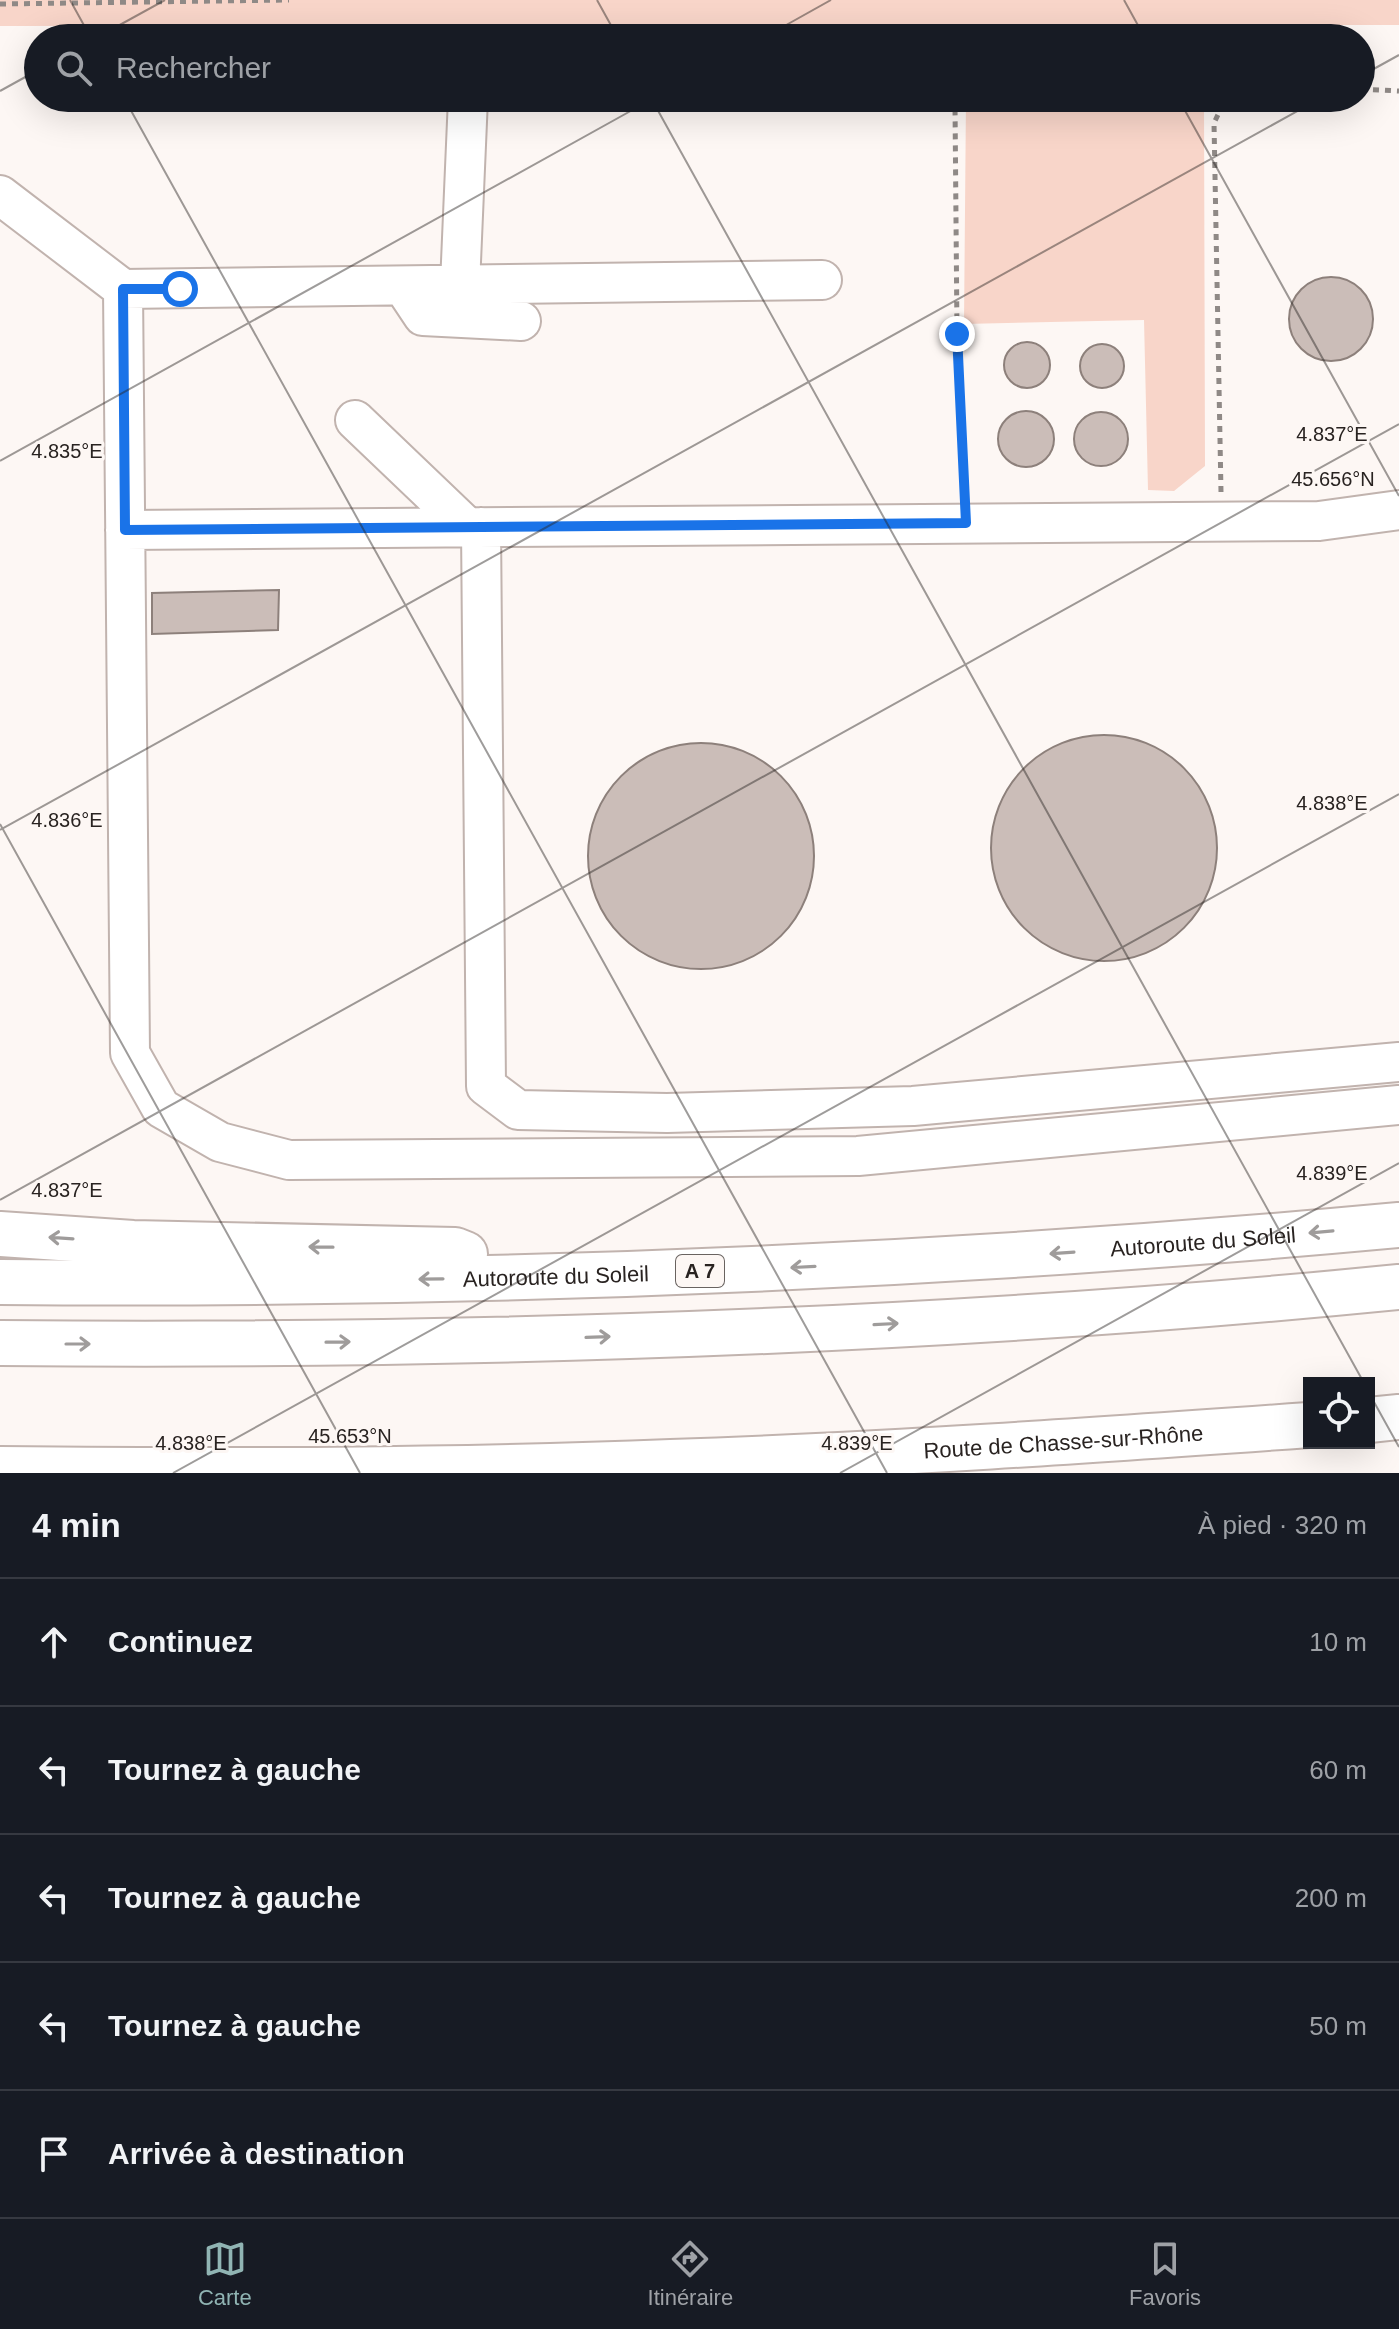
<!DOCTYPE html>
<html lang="fr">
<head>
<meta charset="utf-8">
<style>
	body { margin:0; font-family:Arial,sans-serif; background:#242831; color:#f1f3f6 }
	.controls { position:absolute; right:24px; bottom:24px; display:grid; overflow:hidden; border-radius:0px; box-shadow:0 8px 32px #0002 }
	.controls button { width:72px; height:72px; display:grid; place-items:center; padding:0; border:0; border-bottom:2px solid #363941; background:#171b24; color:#f1f3f6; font:40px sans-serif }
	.stop { position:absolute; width:24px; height:24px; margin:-18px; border:6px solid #1a73e8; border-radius:50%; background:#fff }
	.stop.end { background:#1a73e8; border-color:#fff; box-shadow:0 2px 8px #0008 }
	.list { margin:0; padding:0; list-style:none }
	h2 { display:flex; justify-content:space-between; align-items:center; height:104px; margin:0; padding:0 32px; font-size:34px }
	h2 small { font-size:26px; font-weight:400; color:#9ea1a6 }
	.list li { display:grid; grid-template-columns:52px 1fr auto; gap:24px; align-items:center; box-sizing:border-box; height:128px; padding:0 32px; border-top:2px solid #363941 }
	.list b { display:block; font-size:30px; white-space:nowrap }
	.list em { font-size:26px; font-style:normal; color:#9ea1a6 }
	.icon { flex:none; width:44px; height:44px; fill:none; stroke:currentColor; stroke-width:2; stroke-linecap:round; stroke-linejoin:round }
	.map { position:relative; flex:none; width:1399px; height:1473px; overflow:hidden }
	.search { position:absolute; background:#171b24; box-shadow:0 8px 32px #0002; left:24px; right:24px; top:24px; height:88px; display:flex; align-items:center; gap:20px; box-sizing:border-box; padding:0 28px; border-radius:44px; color:#9ea1a6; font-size:30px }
	.sheet { height:744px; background:#171b24 }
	nav { display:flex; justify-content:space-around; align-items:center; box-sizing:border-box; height:112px; border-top:2px solid #363941; background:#171b24; font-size:22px; color:#9ea1a6 }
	nav a { display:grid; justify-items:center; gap:4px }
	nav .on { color:#90b4b3 }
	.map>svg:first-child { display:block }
	.green { fill:#f8d5c9 }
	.building { fill:#cbbdb8; stroke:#8d807b; stroke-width:2 }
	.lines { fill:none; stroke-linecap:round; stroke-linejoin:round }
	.minor-casing { stroke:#c1b3ae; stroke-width:42 }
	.major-casing { stroke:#c1b3ae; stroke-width:48 }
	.highway-casing { stroke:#c1b3ae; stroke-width:48 }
	.path { stroke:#8f8986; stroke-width:5; stroke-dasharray:6 6; stroke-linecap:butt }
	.minor { stroke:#fff; stroke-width:38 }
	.major { stroke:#fff; stroke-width:44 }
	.highway { stroke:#fff; stroke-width:44 }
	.oneway { stroke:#9f9c9b }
	.route { stroke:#1a73e8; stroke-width:10 }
	.ticks { fill:none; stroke:#292321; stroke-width:2; stroke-opacity:0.45 }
	.labels { text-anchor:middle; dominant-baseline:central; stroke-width:6; stroke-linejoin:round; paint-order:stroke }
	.shield { fill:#fdf7f4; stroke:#696360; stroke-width:2 }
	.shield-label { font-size:20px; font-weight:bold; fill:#292321 }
	.street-label { font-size:22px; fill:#292321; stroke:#fdf7f4 }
	.ticks-label { font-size:20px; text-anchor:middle; fill:#292321; stroke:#fdf7f4; stroke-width:6; stroke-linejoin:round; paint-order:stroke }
</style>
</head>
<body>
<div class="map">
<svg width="1399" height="1473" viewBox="0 0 1399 1473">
	<rect width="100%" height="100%" fill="#fdf7f4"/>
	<path class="green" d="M0,0H1399V25L0,26Z
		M966,98H1204L1205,466L1174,491L1148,490L1144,320L964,324Z"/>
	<path class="building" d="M1289 319a42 42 0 1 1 84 0a42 42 0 1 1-84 0Z
		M1004 365a23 23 0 1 1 46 0a23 23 0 1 1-46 0Z
		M1080 366a22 22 0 1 1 44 0a22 22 0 1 1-44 0Z
		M998 439a28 28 0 1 1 56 0a28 28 0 1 1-56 0Z
		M1074 439a27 27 0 1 1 54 0a27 27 0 1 1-54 0Z
		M279,590L278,630L152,634V593Z
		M991 848a113 113 0 1 1 226 0a113 113 0 1 1-226 0Z
		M588 856a113 113 0 1 1 226 0a113 113 0 1 1-226 0Z"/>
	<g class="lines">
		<g class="minor-casing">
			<path id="minor" d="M0,195L123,289L130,1053L161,1108L220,1142L289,1160L858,1156L1399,1105
				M460,285L468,98
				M403,286L423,316L521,321
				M123,289L822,280
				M355,420L467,527
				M481,527L486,1086L518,1110L667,1113L913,1106L1399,1062
				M125,530L1319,521L1399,510"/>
		</g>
		<g class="major-casing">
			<g id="major">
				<path d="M1369,1420L1399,1417"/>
				<path id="s1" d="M0,1469C224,1471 448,1471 671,1462C884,1455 1097,1440 1309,1425"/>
			</g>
		</g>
		<g class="highway-casing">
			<g id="highway">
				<path d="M0,1234L133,1243L455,1250L465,1254"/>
				<path id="s2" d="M0,1282C467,1286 934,1268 1399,1225"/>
				<path d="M0,1343C466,1347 935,1333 1399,1287"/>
			</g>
		</g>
		<path class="path" d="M0,4L289,0
			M1361,89L1399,91
			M958,98L955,105L957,334L964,494
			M1221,492L1214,123L1226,98"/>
		<use href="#minor" class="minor"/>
		<use href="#major" class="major"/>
		<use href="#highway" class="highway"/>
	</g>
	<defs><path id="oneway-shaft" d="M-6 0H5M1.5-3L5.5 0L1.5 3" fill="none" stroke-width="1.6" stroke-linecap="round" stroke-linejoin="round" transform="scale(2)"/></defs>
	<g class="oneway">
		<use href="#oneway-shaft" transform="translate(1321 1232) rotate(175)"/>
		<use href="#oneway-shaft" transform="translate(61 1238) rotate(-176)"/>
		<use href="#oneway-shaft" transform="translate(321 1247) rotate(-179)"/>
		<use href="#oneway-shaft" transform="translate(1062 1253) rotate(176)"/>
		<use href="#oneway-shaft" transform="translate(803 1267) rotate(177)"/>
		<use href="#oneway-shaft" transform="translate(431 1279) rotate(179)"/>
		<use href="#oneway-shaft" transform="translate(886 1324) rotate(-3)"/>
		<use href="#oneway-shaft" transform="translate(598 1337) rotate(-2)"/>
		<use href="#oneway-shaft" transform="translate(338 1342) rotate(-1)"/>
		<use href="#oneway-shaft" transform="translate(78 1344)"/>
	</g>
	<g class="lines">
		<path class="route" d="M180,289H123L125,530L966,523L957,334"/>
	</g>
	<path class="ticks" d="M70,0L91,38M597,0L618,38M1124,0L1145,38M96,38L165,0M763,38L831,0M1361,76L1399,55M0,91L38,70M124,98L887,1473M651,98L1364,1383M1178,98L1399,496M0,461L654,98M0,824L360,1473M0,830L1321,98M0,1200L1399,424M1369,1393L1399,1447M173,1473L1399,794M840,1473L1399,1163"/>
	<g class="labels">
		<rect class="shield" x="676" y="1255" width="48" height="32" rx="6"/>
		<g class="shield-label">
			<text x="700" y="1271">A 7</text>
		</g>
		<g class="street-label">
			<text stroke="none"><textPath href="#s2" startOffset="1204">Autoroute du Soleil</textPath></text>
			<text stroke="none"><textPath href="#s2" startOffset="556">Autoroute du Soleil</textPath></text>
			<text stroke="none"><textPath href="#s1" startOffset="1064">Route de Chasse-sur-Rhône</textPath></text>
		</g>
	</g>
	<g class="ticks-label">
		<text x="1332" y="441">4.837°E</text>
		<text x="67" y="458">4.835°E</text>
		<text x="1333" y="486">45.656°N</text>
		<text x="1332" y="810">4.838°E</text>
		<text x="67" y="827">4.836°E</text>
		<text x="1332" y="1180">4.839°E</text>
		<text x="67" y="1197">4.837°E</text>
		<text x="350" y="1443">45.653°N</text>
		<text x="191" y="1450">4.838°E</text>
		<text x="857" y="1450">4.839°E</text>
	</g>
</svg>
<div class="controls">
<button><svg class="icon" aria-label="locate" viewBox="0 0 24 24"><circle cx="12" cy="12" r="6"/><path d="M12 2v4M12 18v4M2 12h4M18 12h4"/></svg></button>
</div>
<div class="stop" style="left:180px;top:289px"></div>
<div class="stop end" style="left:957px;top:334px"></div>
<div class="search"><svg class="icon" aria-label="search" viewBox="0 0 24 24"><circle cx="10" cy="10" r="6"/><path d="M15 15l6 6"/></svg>Rechercher</div>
</div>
<section class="sheet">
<h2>4 min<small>À pied · 320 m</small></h2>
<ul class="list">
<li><svg class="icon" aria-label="ahead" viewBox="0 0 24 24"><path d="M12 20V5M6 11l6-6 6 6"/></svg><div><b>Continuez</b></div><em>10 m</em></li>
<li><svg class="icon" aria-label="left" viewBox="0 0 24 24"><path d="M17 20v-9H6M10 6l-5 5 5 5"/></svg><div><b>Tournez à gauche</b></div><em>60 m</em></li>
<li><svg class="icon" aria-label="left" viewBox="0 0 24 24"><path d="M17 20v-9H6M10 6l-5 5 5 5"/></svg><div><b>Tournez à gauche</b></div><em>200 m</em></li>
<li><svg class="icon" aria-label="left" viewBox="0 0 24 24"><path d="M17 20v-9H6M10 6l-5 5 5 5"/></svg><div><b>Tournez à gauche</b></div><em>50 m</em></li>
<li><svg class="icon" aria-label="arrive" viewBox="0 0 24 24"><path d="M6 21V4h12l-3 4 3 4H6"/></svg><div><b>Arrivée à destination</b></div></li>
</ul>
</section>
<nav>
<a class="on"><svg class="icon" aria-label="map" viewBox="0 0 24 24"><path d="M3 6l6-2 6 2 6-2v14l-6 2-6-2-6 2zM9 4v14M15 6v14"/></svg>Carte</a>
<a><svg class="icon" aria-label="directions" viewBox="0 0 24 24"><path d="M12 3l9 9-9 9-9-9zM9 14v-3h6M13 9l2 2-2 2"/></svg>Itinéraire</a>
<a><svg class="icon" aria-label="saved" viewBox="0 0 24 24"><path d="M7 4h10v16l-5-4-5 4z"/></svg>Favoris</a>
</nav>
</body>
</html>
